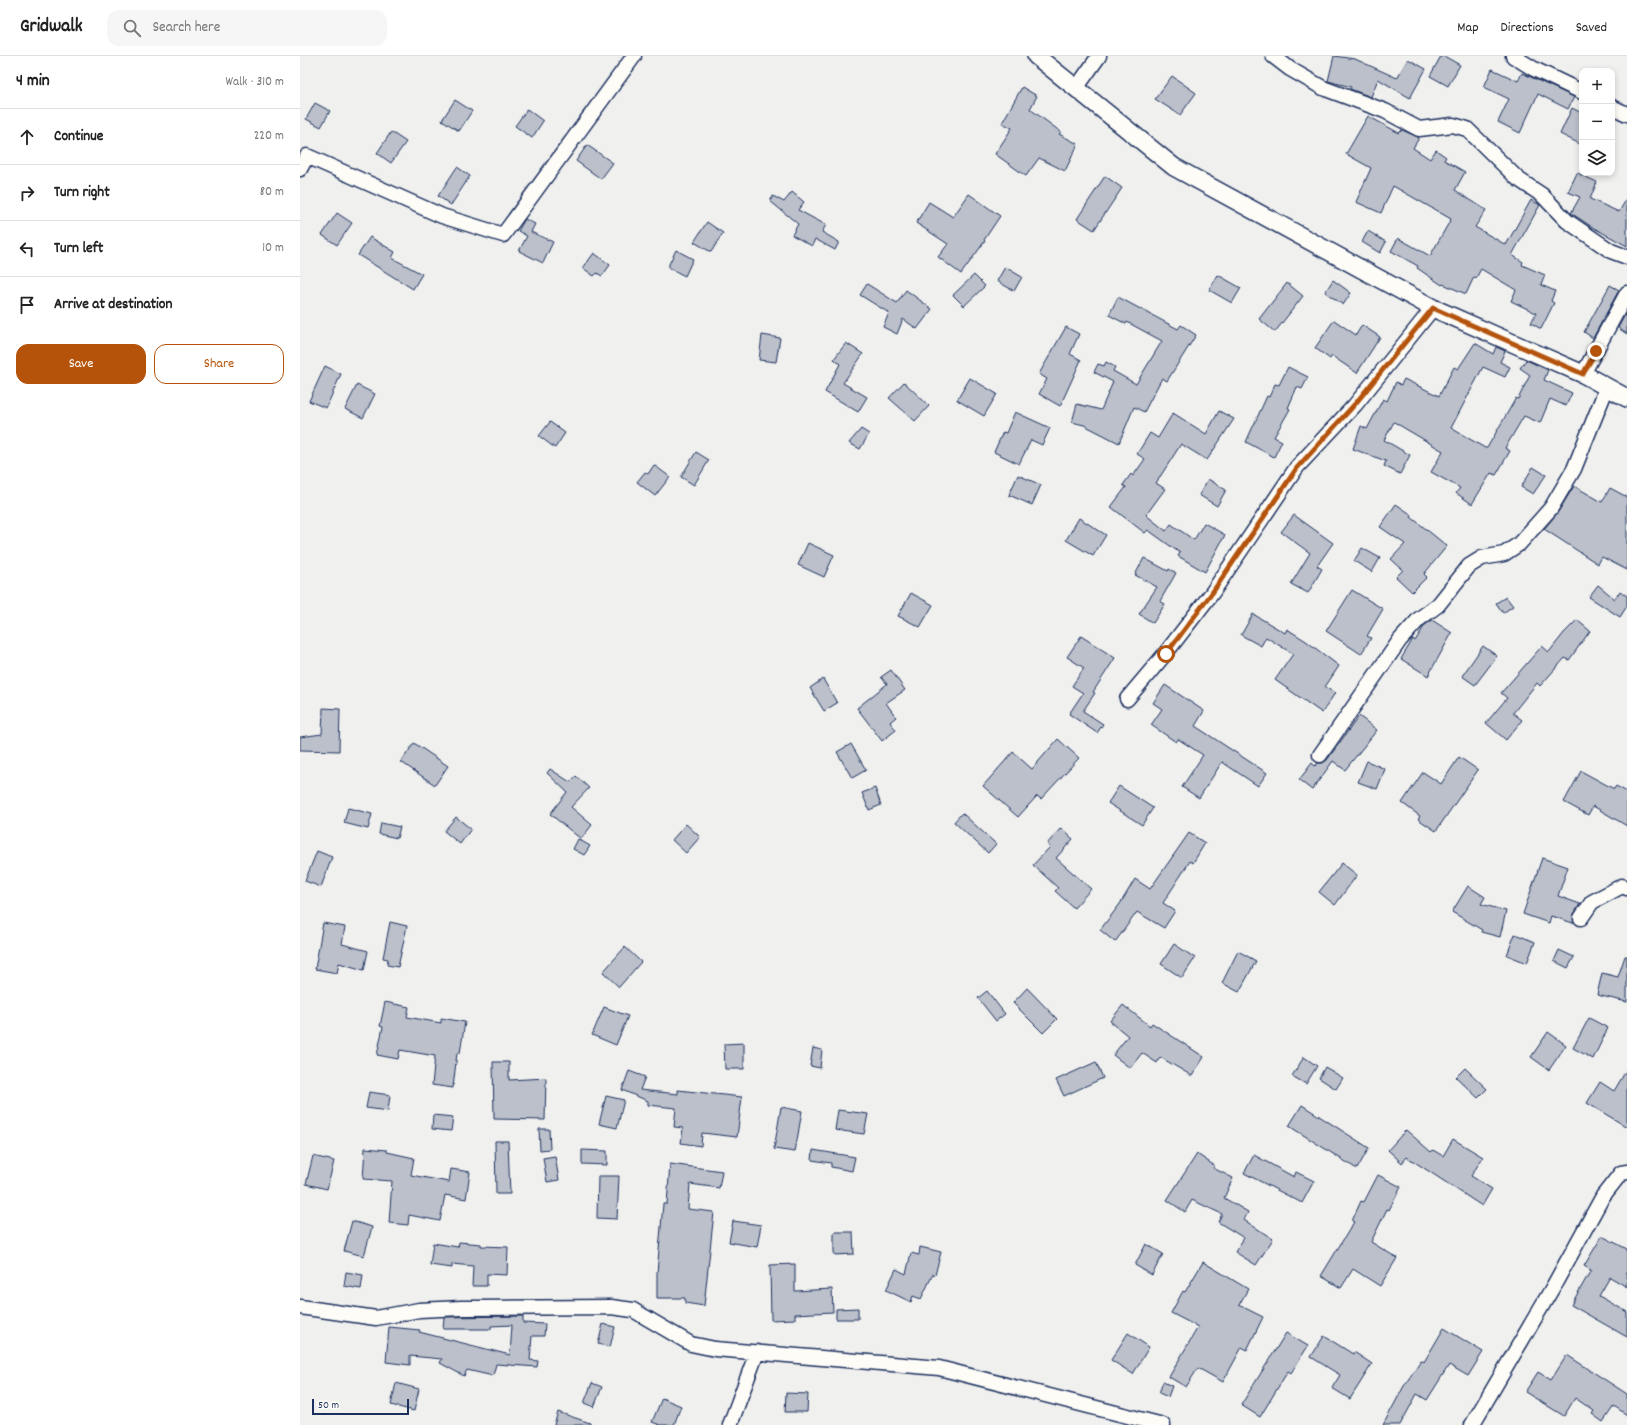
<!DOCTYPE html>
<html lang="en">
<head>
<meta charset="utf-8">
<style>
	body { margin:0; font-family:Dekko,sans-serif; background:#f6f6f6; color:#222 }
	.controls { position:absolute; right:12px; top:12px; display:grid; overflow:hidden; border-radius:8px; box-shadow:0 2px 6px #0003 }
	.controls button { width:36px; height:36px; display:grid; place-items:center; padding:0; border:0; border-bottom:1px solid #e0e0e0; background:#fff; color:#222; font:20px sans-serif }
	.scale { position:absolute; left:12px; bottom:10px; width:97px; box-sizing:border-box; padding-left:4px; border:2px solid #1b2f5e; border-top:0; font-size:11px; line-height:14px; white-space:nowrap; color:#1b2f5e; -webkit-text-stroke:3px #fdfcf7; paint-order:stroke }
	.stop { position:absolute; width:12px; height:12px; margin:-9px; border:3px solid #b45309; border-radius:50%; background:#fff }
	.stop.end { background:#b45309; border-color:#fff; box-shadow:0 1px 4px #0008 }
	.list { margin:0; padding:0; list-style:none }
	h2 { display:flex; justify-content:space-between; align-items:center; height:52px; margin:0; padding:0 16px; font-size:17px }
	h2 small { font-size:13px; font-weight:400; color:#767676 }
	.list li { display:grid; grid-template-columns:26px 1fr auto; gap:12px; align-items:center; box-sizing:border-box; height:56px; padding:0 16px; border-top:1px solid #e0e0e0 }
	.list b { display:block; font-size:15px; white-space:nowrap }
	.list em { font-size:13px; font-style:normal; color:#767676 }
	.actions { display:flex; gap:8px; padding:12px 16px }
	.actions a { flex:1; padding:9px 0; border:1px solid #b45309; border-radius:12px; text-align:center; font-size:14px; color:#b45309 }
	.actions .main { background:#b45309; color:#fff }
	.icon { flex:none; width:22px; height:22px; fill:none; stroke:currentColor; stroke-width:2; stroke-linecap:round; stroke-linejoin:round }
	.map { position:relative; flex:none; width:1327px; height:1369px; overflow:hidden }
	header { display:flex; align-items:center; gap:24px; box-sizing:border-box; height:56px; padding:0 20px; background:#fff; border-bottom:1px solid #e0e0e0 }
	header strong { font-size:19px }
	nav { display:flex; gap:22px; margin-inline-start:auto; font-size:14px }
	.search { width:280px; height:36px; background:#f6f6f6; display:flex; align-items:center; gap:10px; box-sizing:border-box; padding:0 14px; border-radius:12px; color:#767676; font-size:15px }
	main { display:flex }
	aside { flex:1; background:#fff }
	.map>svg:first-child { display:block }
	.building { fill:#bbc0ca; stroke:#1b2f5e }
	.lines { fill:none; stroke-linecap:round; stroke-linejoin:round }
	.minor-casing { stroke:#1b2f5e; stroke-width:17 }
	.tertiary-casing { stroke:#1b2f5e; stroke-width:20 }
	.minor { stroke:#fdfcf7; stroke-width:14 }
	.tertiary { stroke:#fdfcf7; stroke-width:17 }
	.route { stroke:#b45309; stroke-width:5 }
</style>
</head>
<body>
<header>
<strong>Gridwalk</strong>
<div class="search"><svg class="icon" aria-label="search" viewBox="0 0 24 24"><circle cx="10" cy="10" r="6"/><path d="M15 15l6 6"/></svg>Search here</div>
<nav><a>Map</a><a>Directions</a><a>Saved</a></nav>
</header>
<main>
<aside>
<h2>4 min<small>Walk · 310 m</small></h2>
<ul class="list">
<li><svg class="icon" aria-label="ahead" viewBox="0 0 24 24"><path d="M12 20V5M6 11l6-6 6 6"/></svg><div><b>Continue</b></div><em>220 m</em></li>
<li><svg class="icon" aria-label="right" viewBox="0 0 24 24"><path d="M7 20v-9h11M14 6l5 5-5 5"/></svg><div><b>Turn right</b></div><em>80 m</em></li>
<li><svg class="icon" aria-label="left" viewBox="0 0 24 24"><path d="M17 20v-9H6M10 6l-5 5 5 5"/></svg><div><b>Turn left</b></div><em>10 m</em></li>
<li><svg class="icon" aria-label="arrive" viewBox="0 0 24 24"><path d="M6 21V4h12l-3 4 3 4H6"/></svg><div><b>Arrive at destination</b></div></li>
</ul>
<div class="actions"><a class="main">Save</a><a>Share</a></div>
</aside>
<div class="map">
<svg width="1327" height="1369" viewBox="0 0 1327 1369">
	<rect width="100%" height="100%" fill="#f0f0ee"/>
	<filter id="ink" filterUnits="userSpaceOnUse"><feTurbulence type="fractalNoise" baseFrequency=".025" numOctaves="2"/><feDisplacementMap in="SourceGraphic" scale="8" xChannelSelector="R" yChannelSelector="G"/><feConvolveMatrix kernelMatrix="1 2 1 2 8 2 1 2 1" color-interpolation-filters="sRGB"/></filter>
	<g filter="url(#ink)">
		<path class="building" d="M1034,0L1055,3L1097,22L1108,3L1126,13L1110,42L1078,23L1071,41L1050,33L1051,31L1028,25Z
			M1141,0H1144L1160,9L1148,30L1130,20Z
			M1192,13L1218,25L1222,17L1274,41L1268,53L1238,38L1220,77L1198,66L1209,43L1184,31Z
			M872,20L896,37L880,59L855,43Z
			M722,31L737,40L730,53L761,76L759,78L778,88L765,115L739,102L726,120L695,98L712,72L702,67Z
			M155,44L172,55L159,75L142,64Z
			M15,47L30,55L21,71L6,63Z
			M1272,52L1282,57V89L1260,78Z
			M227,53L243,65L232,82L215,70Z
			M1068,60L1099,77L1102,74L1118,81L1119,82L1113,92L1130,103L1136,94L1146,101L1144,104L1165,116L1155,134L1186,154L1175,171L1206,189L1231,144L1240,149L1212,199L1223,206L1222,209L1245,219L1241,229L1255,235L1251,245L1254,247L1241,273L1231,267L1236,257L1211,245L1216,234L1181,213L1176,222L1174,221L1166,238L1143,228L1142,229L1117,212L1118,210L1091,195L1098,182L1130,200L1151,163L1093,130L1081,157L1056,146L1071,112L1046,98Z
			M91,76L106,86L91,107L77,97Z
			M287,89L313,107L301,123L276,105Z
			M157,111L170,120L151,149L138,140Z
			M1277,117L1297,126L1290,143L1319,156L1327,142V190L1292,171L1271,157L1280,141L1268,136Z
			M805,120L822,132L794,174L777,163Z
			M492,136L504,146L498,154L526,169L522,176L539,186L535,194L515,183L512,190L492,179L498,168L470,145L473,140L484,146Z
			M669,138L700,160L684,184L685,185L661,218L638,201L648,188L616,167L629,146L653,161Z
			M37,157L52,167L37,189L22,179Z
			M225,163L235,168L231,176L253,186L243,207L219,195L227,180L218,175Z
			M407,166L423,177L411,196L394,186Z
			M1068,175L1086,186L1080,197L1062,186Z
			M70,181L95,196L92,202L122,218L113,233L58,199Z
			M376,194L393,203L385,220L369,212V208Z
			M294,197L310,209L302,220L297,217L294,220L283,212Z
			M705,211L722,221L714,235L697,225Z
			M674,219L685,230L664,250L653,239Z
			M918,219L941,232L932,247L909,234Z
			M1033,224L1051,237L1043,249L1025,236Z
			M987,227L1003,240L975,276L959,263Z
			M567,228L597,247L606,234L632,253L617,273L603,263L597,278L583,271L589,257L560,239Z
			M1310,229L1319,234L1293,282L1284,276Z
			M818,241L878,273L881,269L896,279L867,325L862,322L844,356L834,351L819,387L784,369L772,366L777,348L801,354L813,326L794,316L798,308L804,310L806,306L815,311L813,315L836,328L862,285L827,266L826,268L809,259Z
			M1327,255V278L1318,272Z
			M1034,264L1056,279L1062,269L1080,281L1057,317L1032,300L1030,303L1015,292Z
			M766,271L779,278L770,298L781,304L760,350L739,338L747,323L739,318Z
			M462,279L480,282L476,306L459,304Z
			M546,287L563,298L543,327L567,341L558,356L525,336L540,308L534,303Z
			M1175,287L1193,298L1196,291L1205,295L1200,306L1210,311L1205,321L1183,311L1151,372L1185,392H1187L1216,342L1218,343L1230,319L1220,312L1226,304L1248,314L1244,324L1272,337L1266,350L1250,343L1240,367L1224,360L1205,392L1210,395L1196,419L1191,417L1172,448L1156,437L1160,432L1131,416L1143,395L1094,366L1084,384L1110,399L1100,418L1084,410L1086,405L1053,393L1061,370L1067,373L1083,343L1087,345L1096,326L1101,329L1104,323L1139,340L1154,311L1158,313Z
			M25,310L41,318L26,352L9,345Z
			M988,311L1008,321L1002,333L997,331L988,352L990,353L974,381L982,385L974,401L946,386L967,340L969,341L975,328L979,329Z
			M670,322L697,338L684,360L657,344Z
			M604,326L629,350L615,365L589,342Z
			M57,329L75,338L63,362L45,353Z
			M919,355L934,363L907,404L881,388L856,427L865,433L846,459L866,475L871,468L894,484L904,467L925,479L905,516L878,500L880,497L848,474L845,477L811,451L826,431L823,429L831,418L833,420L845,403L837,398L850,377L858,382L873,357L906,378Z
			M715,356L750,372L742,389L731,384L719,408L694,396L703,376L706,377Z
			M250,366L265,377L255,392L239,380Z
			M561,373L569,378L560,393L549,387Z
			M396,396L409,404L394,429L381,421Z
			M354,409L370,421L355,440L337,426L345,416L348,418Z
			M1233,411L1246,419L1233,438L1221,431Z
			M718,419L741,429L732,449L709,439Z
			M908,423L926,434L917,450L899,439Z
			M1274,430L1302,446L1310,432L1327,441V514L1302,501L1298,508L1244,473L1258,456Z
			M1096,448L1112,459L1111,461L1147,490L1124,518L1127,521L1112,536L1096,521L1103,514L1091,503L1105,488L1080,471Z
			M994,459L1033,487L1017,510L1022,513L1008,537L991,528L1010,497L981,476Z
			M779,462L806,479L793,500L766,484Z
			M508,487L534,499L524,521L498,509Z
			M1062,492L1080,502L1072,516L1054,505Z
			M844,502L868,515L869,513L876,517L860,545L865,548L853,567L839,558L857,531L835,519Z
			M1298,529L1315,543L1320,535L1327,540V550L1320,561L1289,541Z
			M1052,534L1083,553L1067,580L1071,582L1061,598L1026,575Z
			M611,537L633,549L620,571L598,560Z
			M1206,541L1213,550L1203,557L1196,547Z
			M953,558L985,577L987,573L1006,585L1039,610L1025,631L1035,637L1022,657L975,624L993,598L966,581L961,590L941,579Z
			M1132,564L1152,577L1128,620L1101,603L1113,583L1115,585L1125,569Z
			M1277,564L1290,575L1269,604L1265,602L1240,630L1237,627L1213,657L1222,664L1206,684L1186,667L1207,642L1201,637L1242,590L1249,596L1264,577Z
			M781,580L815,602L793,636L795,637L783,655L803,668L797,677L769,658L783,637L772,630L784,612L767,601Z
			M1183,590L1197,600L1175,629L1162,620Z
			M591,614L605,634L586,647L596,661L590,666L596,674L582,685L557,652L587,628L581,621Z
			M523,623L537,647L524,655L510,632Z
			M865,629L904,655L895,670L967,717L958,730L922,706L899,742L882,731L903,699L878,683L876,686L851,669L862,653L853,647Z
			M23,652L40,653L39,695L0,694V681L22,678Z
			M1059,660L1077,674L1045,714L1033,705L1012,734L999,724L1012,707L1015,710L1018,707H1023L1027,704Z
			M758,683L779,702L741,743L737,740L718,761L683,730L713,696L732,713Z
			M114,687L148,710L135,729L101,706Z
			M551,688L566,714L552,722L537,696Z
			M1159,701L1178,714L1136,775L1118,763L1120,760L1102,747L1123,716L1141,728Z
			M1067,705L1085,713L1077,733L1058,726Z
			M250,713L270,726L276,720L289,732L271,751L292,769L281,783L250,758L267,736L247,717Z
			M1281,715L1314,733L1316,730L1327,736V770L1293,750L1288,759L1264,746Z
			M819,730L853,752L842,769L808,747Z
			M575,732L581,749L569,754L562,737Z
			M48,752L72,758L68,773L44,767Z
			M662,757L696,788L688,797L654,766Z
			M156,761L171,773L160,788L144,775Z
			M81,767L100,771L97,782L79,778Z
			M386,768L400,781L386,797L372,784Z
			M761,772L773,783L756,802L791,833L774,852L755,835L758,832L733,809L750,791L747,788Z
			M889,777L905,787L893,807L890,805L863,847L875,855L864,872L837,856L815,886L800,874L820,848L835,823L850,833Z
			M278,783L290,790L284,799L273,793Z
			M17,795L32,801L21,831L5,825Z
			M1242,802L1268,811L1258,840L1280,848L1274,858L1273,867L1251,860L1249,867L1223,858Z
			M1042,807L1057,819L1035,849L1019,836Z
			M1168,830L1185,841L1181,848L1206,855L1200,881L1181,876L1182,874L1152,856Z
			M90,866L107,870L98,911L87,909L88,903L83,902Z
			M23,867L45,871L42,888L68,895L64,914L39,907L37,917L15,913Z
			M1215,878L1235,886L1227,907L1207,899Z
			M874,888L895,902L882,922L861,908Z
			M325,891L341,906L319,931L303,916Z
			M1259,894L1274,901L1268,912L1254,905Z
			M938,895L956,905L939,936L922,927Z
			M1325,900H1327V946L1297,939L1302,917L1318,921Z
			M727,932L757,963L743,977L713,947Z
			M687,935L705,958L696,965L678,942Z
			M85,946L109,951L107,961L141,967V962L165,966L160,997H157L153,1032L132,1029L135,1000L100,994L98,1003L77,999L83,971L80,970Z
			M823,949L850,970L852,967L904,1001L892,1020L860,1001L857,1007L842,997L830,1012L813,999L828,980L810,965Z
			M304,951L328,960L316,989L292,979Z
			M1289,962L1308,972L1293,1003L1273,992Z
			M1248,976L1266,989L1249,1014L1231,1001Z
			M444,987V1013H425L424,988Z
			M513,992L522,994L520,1012L510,1010Z
			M1004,1001L1017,1010L1006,1028L992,1020Z
			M193,1006H209V1024L246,1022L245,1064L194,1063Z
			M796,1006L803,1022L764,1040L756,1024Z
			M1025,1011L1043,1022L1036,1033L1019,1022Z
			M1165,1012L1187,1033L1178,1042L1156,1021Z
			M1327,1013V1071L1287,1047L1300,1026L1314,1035Z
			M329,1015L345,1021L340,1034L378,1038V1034L442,1041L437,1081L402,1077L401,1090L381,1087L383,1072L374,1071L376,1052L348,1049V1045L322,1034Z
			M69,1036L90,1039L88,1055L66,1052Z
			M306,1040L324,1044L317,1072L299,1068Z
			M1002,1049L1069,1092L1057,1113L989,1070Z
			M481,1051L502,1055L495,1096L474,1093Z
			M538,1054L568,1058L564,1078L535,1074Z
			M133,1059L153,1061L151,1075L132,1073Z
			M239,1073H249L250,1093L240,1094Z
			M1106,1074L1131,1096L1133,1094L1143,1100L1153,1083L1183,1101L1171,1120L1192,1133L1182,1150L1107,1101L1102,1107L1088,1094Z
			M195,1085H208L210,1138H196Z
			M65,1092L87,1094V1096L114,1102L111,1119L149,1126L151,1113L170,1116L166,1143L145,1139L140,1165L109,1159L108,1169L89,1167L92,1125L63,1123Z
			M282,1094L307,1095V1109L282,1108Z
			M513,1094L555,1101L552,1115L531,1111V1107L512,1104Z
			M897,1098L915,1110L913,1112L933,1122L924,1142L948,1156L944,1164L973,1183L956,1209L935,1196L944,1182L918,1166L922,1158L892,1144L885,1156L867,1144Z
			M954,1099L994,1121L996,1116L1014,1125L1002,1147L944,1117Z
			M13,1100L34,1105L27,1133L6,1128Z
			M255,1100L259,1124L247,1126L243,1102Z
			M370,1108L422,1115L419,1132L390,1128L388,1153L414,1156L404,1250L385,1247V1242H357V1217L363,1148H367Z
			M1078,1119L1101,1131L1089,1154L1087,1153L1071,1186L1097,1202L1080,1230L1053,1213L1041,1232L1021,1220L1054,1166L1052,1165L1061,1145L1064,1146Z
			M298,1120H319L317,1163L297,1162Z
			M52,1165L72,1171L64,1200L44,1195Z
			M433,1165L461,1169L457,1191L429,1186Z
			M534,1176H553L554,1198L534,1199Z
			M1302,1180L1327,1193V1231L1310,1221L1299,1240L1327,1256V1281L1271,1249L1291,1214L1284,1210Z
			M159,1186L181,1188V1190L208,1191L207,1219L187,1218V1230H172L173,1210L152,1208V1212L130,1209L133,1187L158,1191Z
			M846,1188L863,1198L852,1219L835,1209Z
			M620,1191L641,1196L635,1219L633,1218L621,1243L613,1240L611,1246L586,1234L596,1213L606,1218L611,1197L619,1199Z
			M903,1206L948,1233L939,1249L963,1261L947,1294L942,1291L923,1326L898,1312L886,1331L869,1321L898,1271L871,1257L883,1235L885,1236Z
			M495,1208V1235L532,1233L533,1256L495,1258V1263L471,1264L470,1209Z
			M46,1216L63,1219L61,1233L44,1230Z
			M558,1252V1263H536V1253Z
			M223,1260V1267L245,1268L244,1280H232L230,1304L238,1305L237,1311L196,1308L193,1320L167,1314L164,1320L140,1307L142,1303L110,1300V1309L86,1306L89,1271L120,1274L119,1276L210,1299L212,1269L191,1270V1273H143L144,1261Z
			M303,1268L315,1271L310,1291L298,1288Z
			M1144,1272L1183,1296L1168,1320L1149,1309L1127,1344L1117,1338L1100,1369H1083L1104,1330L1121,1304L1124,1306Z
			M828,1277L849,1291L833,1318L811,1304Z
			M986,1277L1008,1290L991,1317L988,1315L960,1361L941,1349Z
			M1024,1280L1053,1298L1054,1296L1072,1308L1050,1343L1032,1332L1040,1319L1011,1301Z
			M1267,1299L1327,1338V1359L1314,1350L1303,1366L1292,1358L1294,1355L1275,1342L1264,1360L1225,1336L1238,1316L1251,1324Z
			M863,1326L872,1330L868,1341L859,1337Z
			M96,1327L119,1333L114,1355L91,1349Z
			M292,1327L302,1331L294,1351L284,1347Z
			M486,1337L508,1338L507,1356H485Z
			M362,1342L381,1350L374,1369H360L352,1366Z
			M258,1356L290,1367V1369H254Z"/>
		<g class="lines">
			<g class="minor-casing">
				<path id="minor" d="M973,0L990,13L1023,32L1085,55L1119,73L1153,69L1167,73L1218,123L1242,139L1267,165L1311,195L1327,201
					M1213,0L1234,13L1282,36
					M777,31L799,0
					M1312,51L1327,58
					M0,113L7,100L142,160L203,179L334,0
					M1283,318L1327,237
					M827,643L865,598L912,537L997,411L1055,349L1133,252
					M1020,699L1100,584L1119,563L1138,549L1169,510L1182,502L1204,498L1219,488L1251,452L1274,413L1307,331
					M1281,862L1292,846L1322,830L1327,832
					M0,1251L76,1262L119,1254L161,1252L311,1251L333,1254L391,1288L415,1293L639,1312L863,1369
					M430,1369L457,1296
					M1172,1369L1253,1231L1303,1140L1321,1117L1327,1116"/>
			</g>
			<g class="tertiary-casing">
				<path id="tertiary" d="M736,0L874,111L1133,252L1283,318L1327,342"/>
			</g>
			<use href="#minor" class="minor"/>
			<use href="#tertiary" class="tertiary"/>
		</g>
	</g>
	<g class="lines" filter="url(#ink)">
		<path class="route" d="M866,598L912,537L997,412L1055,348L1133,252L1283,318L1296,295"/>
	</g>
</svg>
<div class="controls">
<button>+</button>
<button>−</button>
<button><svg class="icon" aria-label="layers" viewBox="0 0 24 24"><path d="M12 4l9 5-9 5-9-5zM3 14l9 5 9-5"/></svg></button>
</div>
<div class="scale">50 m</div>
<div class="stop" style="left:866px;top:598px"></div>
<div class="stop end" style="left:1296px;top:295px"></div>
</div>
</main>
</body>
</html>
